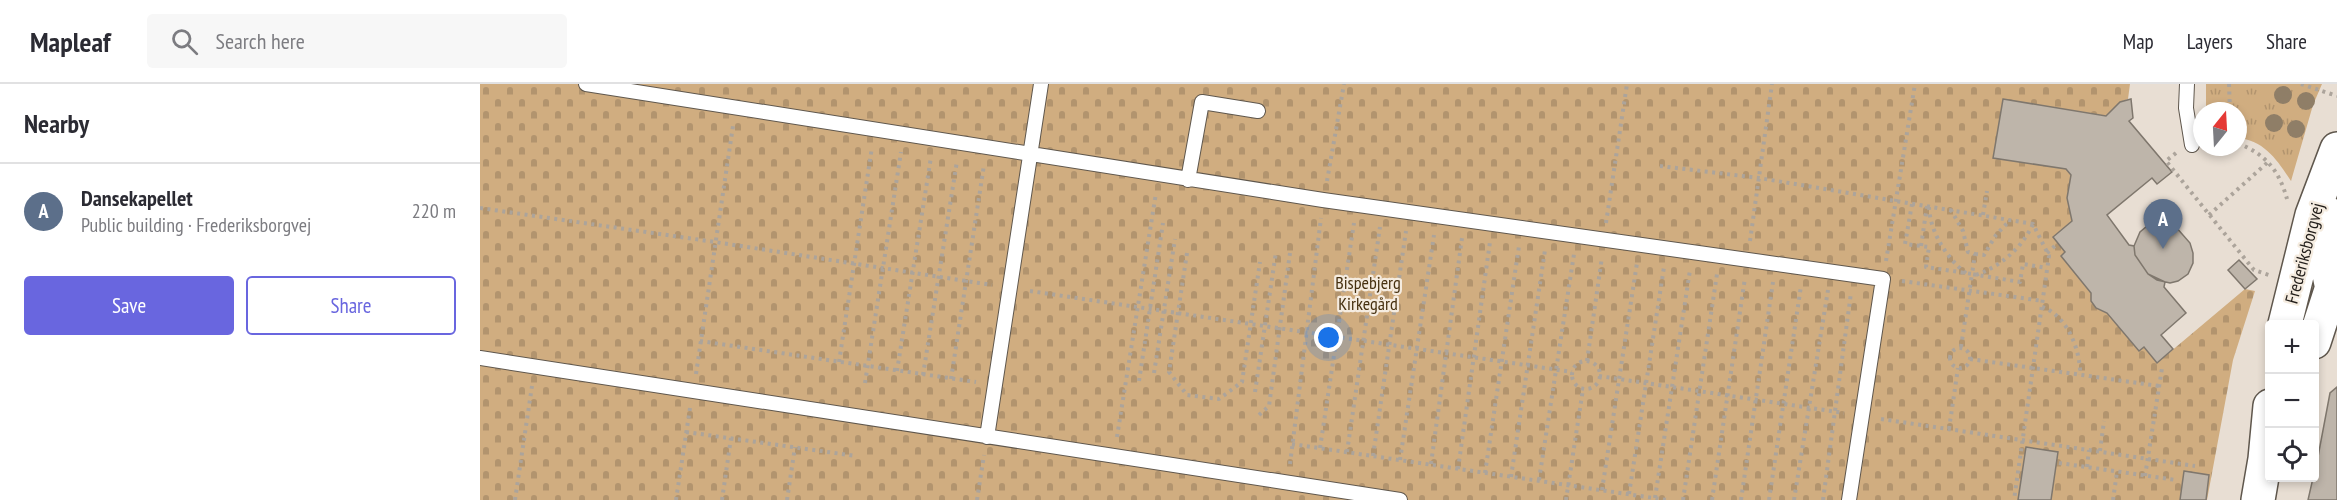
<!DOCTYPE html>
<html lang="en">
<head>
<meta charset="utf-8">
<style>
	body { margin:0; font-family:"PT Sans Narrow",sans-serif; background:#f7f7f7; color:#2b2b33 }
	.controls { position:absolute; right:18px; bottom:18px; display:grid; overflow:hidden; border-radius:6px; box-shadow:0 3px 9px #0003 }
	.controls button { width:54px; height:54px; display:grid; place-items:center; padding:0; border:0; border-bottom:2px solid #e1e1e2; background:#fff; color:#2b2b33; font:30px sans-serif }
	.compass { position:absolute; left:1713px; top:18px; width:54px; height:54px; border-radius:50%; background:#fff; box-shadow:0 3px 9px #0003; rotate:18deg }
	.you { position:absolute; left:849px; top:254px; width:21px; height:21px; margin:-15px; border:4px solid #fff; border-radius:50%; background:#1a73e8; box-shadow:0 0 0 9px #1a73e833 }
	.badge { display:grid; place-items:center; width:39px; height:39px; border-radius:50%; background:#6966df; color:#fff; font-size:20px; font-weight:700 }
	.pin { position:absolute; translate:-50% -50px; filter:drop-shadow(0 2px 3px #0008) }
	.pin::after { content:''; position:absolute; top:32px; width:21px; height:18px; background:inherit; clip-path:polygon(0 0,100% 0,50% 100%) }
	.list { margin:0; padding:0; list-style:none }
	h2 { display:flex; justify-content:space-between; align-items:center; height:78px; margin:0; padding:0 24px; font-size:26px }
	h2 small { font-size:20px; font-weight:400; color:#7c7c81 }
	.list li { display:grid; grid-template-columns:39px 1fr auto; gap:18px; align-items:center; box-sizing:border-box; height:96px; padding:0 24px; border-top:2px solid #e1e1e2 }
	.list b { display:block; font-size:22px; white-space:nowrap }
	.list p { margin:0; font-size:20px; white-space:nowrap; color:#7c7c81 }
	.list em { font-size:20px; font-style:normal; color:#7c7c81 }
	.actions { display:flex; gap:12px; padding:18px 24px }
	.actions a { flex:1; padding:14px 0; border:2px solid #6966df; border-radius:6px; text-align:center; font-size:21px; color:#6966df }
	.actions .main { background:#6966df; color:#fff }
	.icon { flex:none; width:33px; height:33px; fill:none; stroke:currentColor; stroke-width:2; stroke-linecap:round; stroke-linejoin:round }
	.map { position:relative; flex:none; width:1857px; height:416px; overflow:hidden }
	header { display:flex; align-items:center; gap:36px; box-sizing:border-box; height:84px; padding:0 30px; background:#fff; border-bottom:2px solid #e1e1e2 }
	header strong { font-size:28px }
	nav { display:flex; gap:33px; margin-inline-start:auto; font-size:21px }
	.search { width:420px; height:54px; background:#f7f7f7; display:flex; align-items:center; gap:15px; box-sizing:border-box; padding:0 21px; border-radius:6px; color:#7c7c81; font-size:22px }
	main { display:flex }
	aside { flex:1; background:#fff }
	.map>svg:first-child { display:block }
	.cemetery { fill:url(#cemetery-stones) }
	.park { fill:url(#park-tufts) }
	.building { fill:#beb5aa; stroke:#7f776d; stroke-width:1.5 }
	.lines { fill:none; stroke-linecap:round; stroke-linejoin:round }
	.service-casing { stroke:#5f574d; stroke-width:16 }
	.tertiary-casing { stroke:#5f574d; stroke-width:36 }
	.path { stroke:#aca49b; stroke-width:4; stroke-dasharray:3 4.5; stroke-linecap:butt }
	.service { stroke:#fff; stroke-width:14 }
	.tertiary { stroke:#fff; stroke-width:33 }
	.tree { fill:#8f7e67 }
	.labels { text-anchor:middle; dominant-baseline:central; stroke-width:4.5; stroke-linejoin:round; paint-order:stroke }
	.street-label { font-size:18px; fill:#221e1a; stroke:#f5ece0 }
	.park-label { font-size:18px; fill:#46300f; stroke:#f5ece0 }
</style>
</head>
<body>
<header>
<strong>Mapleaf</strong>
<div class="search"><svg class="icon" aria-label="search" viewBox="0 0 24 24"><circle cx="10" cy="10" r="6"/><path d="M15 15l6 6"/></svg>Search here</div>
<nav><a>Map</a><a>Layers</a><a>Share</a></nav>
</header>
<main>
<aside>
<h2>Nearby<small></small></h2>
<ul class="list">
<li><span class="badge" style="background:#5c6f8a">A</span><div><b>Dansekapellet</b><p>Public building · Frederiksborgvej</p></div><em>220 m</em></li>
</ul>
<div class="actions"><a class="main">Save</a><a>Share</a></div>
</aside>
<div class="map">
<svg width="1857" height="416" viewBox="0 0 1857 416">
	<defs>
		<pattern id="cemetery-stones" width="16" height="16" patternUnits="userSpaceOnUse" patternTransform="scale(1.5)"><rect width="16" height="16" fill="#d0ad80"/><path d="M2 7V4a2 2 0 0 1 4 0v3zM10 15v-3a2 2 0 0 1 4 0v3z" fill="#b2946e"/></pattern>
		<pattern id="park-tufts" width="24" height="20" patternUnits="userSpaceOnUse" patternTransform="scale(1.5)"><rect width="24" height="20" fill="#d0ad80"/><path d="M3 7l-1-3M5 7V3M7 7l1-3M15 17l-1-3M17 17v-4M19 17l1-3" fill="none" stroke="#b2946e"/></pattern>
	</defs>
	<rect width="100%" height="100%" fill="#e8ded3"/>
	<path class="cemetery" d="M0,0H1650L1648,15L1640,18L1626,32L1523,16L1513,74L1586,85L1591,91L1587,114L1592,137L1573,153L1585,168L1581,172L1611,209V217L1616,224L1627,229L1659,267L1664,263L1677,279L1765,205L1775,207L1753,276L1727,416H0Z"/>
	<path class="park" d="M1726,0H1842L1833,21L1811,97C1798,77 1784,56 1758,54V27H1726Z"/>
	<path class="building" d="M1523,15L1626,32L1640,18L1651,15L1653,34L1649,37L1692,88L1677,100L1672,94L1627,131L1649,161L1654,162L1655,171L1668,190L1685,198L1684,203L1706,229L1681,251L1693,265L1677,279L1664,263L1659,267L1627,229L1616,224L1611,217V209L1581,172L1585,168L1573,153L1592,137L1587,114L1591,91L1586,85L1513,74Z
		M1680,137L1695,142L1710,159L1713,169V179L1708,190L1698,197L1690,199L1677,196L1668,190L1655,171L1654,162L1660,148L1672,138Z
		M1759,176L1777,195L1765,205L1748,186Z
		M1857,303V416H1828L1833,394H1834L1850,309Z
		M1546,363L1578,368L1571,416H1538Z
		M1704,387L1729,391L1726,416H1700Z"/>
	<g class="lines">
		<g class="service-casing">
			<path id="service" d="M106,0L843,116L1403,195L1369,416
				M1707,0L1706,24L1712,61
				M708,96L722,18L778,27
				M0,274L920,416
				M507,353L561,0"/>
		</g>
		<g class="tertiary-casing">
			<path id="tertiary" d="M1846,128C1840,153 1847,180 1852,205L1857,209
				M1805,240L1832,131L1857,65
				M1834,258L1857,187
				M1778,416L1785,375L1790,322"/>
		</g>
		<path class="path" d="M1749,0L1750,27
			M1821,0L1857,12
			M1758,59C1786,71 1799,86 1807,115
			M1696,69L1686,77L1774,186L1789,191
			M1180,82L1279,94L1553,140L1569,172L1534,416
			M847,97L864,0
			M1432,120L1425,160L1449,163L1446,183L1492,190L1495,170L1488,168L1483,147L1471,126
			M1449,123C1450,148 1467,175 1487,190
			M0,124L235,158L512,201
			M1503,131L1507,107
			M1729,131L1788,78
			M1126,139L1147,0
			M1270,157L1292,0
			M1441,162L1447,122
			M707,169L689,288L707,311L739,315L762,298L780,178
			M1567,169L1578,159
			M1495,170L1504,171L1516,151L1530,136
			M1406,177L1435,0
			M1496,191C1521,182 1542,164 1553,140
			M1422,197L1563,217
			M550,207L1092,288
			M1562,223C1587,231 1601,267 1600,291
			M220,257L496,298
			M1481,263L1492,190L1540,198L1543,180L1567,184
			M1470 274a10 10 0 1 1 20 0a10 10 0 1 1-20 0Z
			M1490,275L1679,302
			M1107,277L1122,173
			M1092 291a14 14 0 1 1 28 0a14 14 0 1 1-28 0Z
			M359,278L392,63
			M417,287L451,73
			M674,289L695,155
			M216,290L253,42
			M443,291L477,77
			M1119,292L1364,329
			M471,295L504,81
			M659,297L683,139
			M385,299L421,68
			M775,308L796,168
			M779,331L789,322L810,169
			M1401,335L1715,382
			M1469,345L1478,284
			M206,348L376,372
			M637,353L676,109
			M812,360L1187,416
			M840,364L874,139
			M1620,367L1624,337
			M867,368L900,143
			M893,372L926,147
			M920,376L954,151
			M1579,379L1696,396
			M810,380L841,134
			M951,380L982,154
			M1607,383L1609,366
			M978,385L1010,158
			M1005,389L1039,162
			M1665,392L1682,284
			M1031,393L1065,166
			M1059,396L1094,170
			M1122,406L1157,179
			M1149,410L1184,183
			M1175,414L1210,186
			M35,416L52,302
			M196,416L210,324
			M242,416L251,354
			M307,416L315,363
			M497,416L504,371
			M1086,416L1103,305
			M1203,416L1237,190
			M1232,416L1265,194
			M1261,416L1293,198
			M1289,416L1321,202
			M1314,416L1348,206
			M1343,416L1371,209
			M1633,416L1637,388"/>
		<use href="#service" class="service"/>
		<use href="#tertiary" class="tertiary"/>
	</g>
	<g class="tree">
		<circle cx="1803" cy="11" r="9"/>
		<circle cx="1826" cy="17" r="9"/>
		<circle cx="1794" cy="39" r="9"/>
		<circle cx="1816" cy="45" r="9"/>
	</g>
	<g class="labels">
		<g class="street-label">
			<text transform="translate(1824 169) rotate(-75)">Frederiksborgvej</text>
		</g>
		<g class="park-label">
			<text x="888" y="198">Bispebjerg<tspan x="888" dy="21">Kirkegård</tspan></text>
		</g>
	</g>
</svg>
<div class="controls">
<button>+</button>
<button>−</button>
<button><svg class="icon" aria-label="locate" viewBox="0 0 24 24"><circle cx="12" cy="12" r="6"/><path d="M12 2v4M12 18v4M2 12h4M18 12h4"/></svg></button>
</div>
<svg class="compass" viewBox="-18 -18 36 36"><path d="M0-13l5 13h-10z" fill="#e53935"/><path d="M0 13l5-13h-10z" fill="#7c7c81"/></svg>
<div class="you"></div>
<div class="pin badge" style="left:1683px;top:165px;background:#5c6f8a">A</div>
</div>
</main>
</body>
</html>
